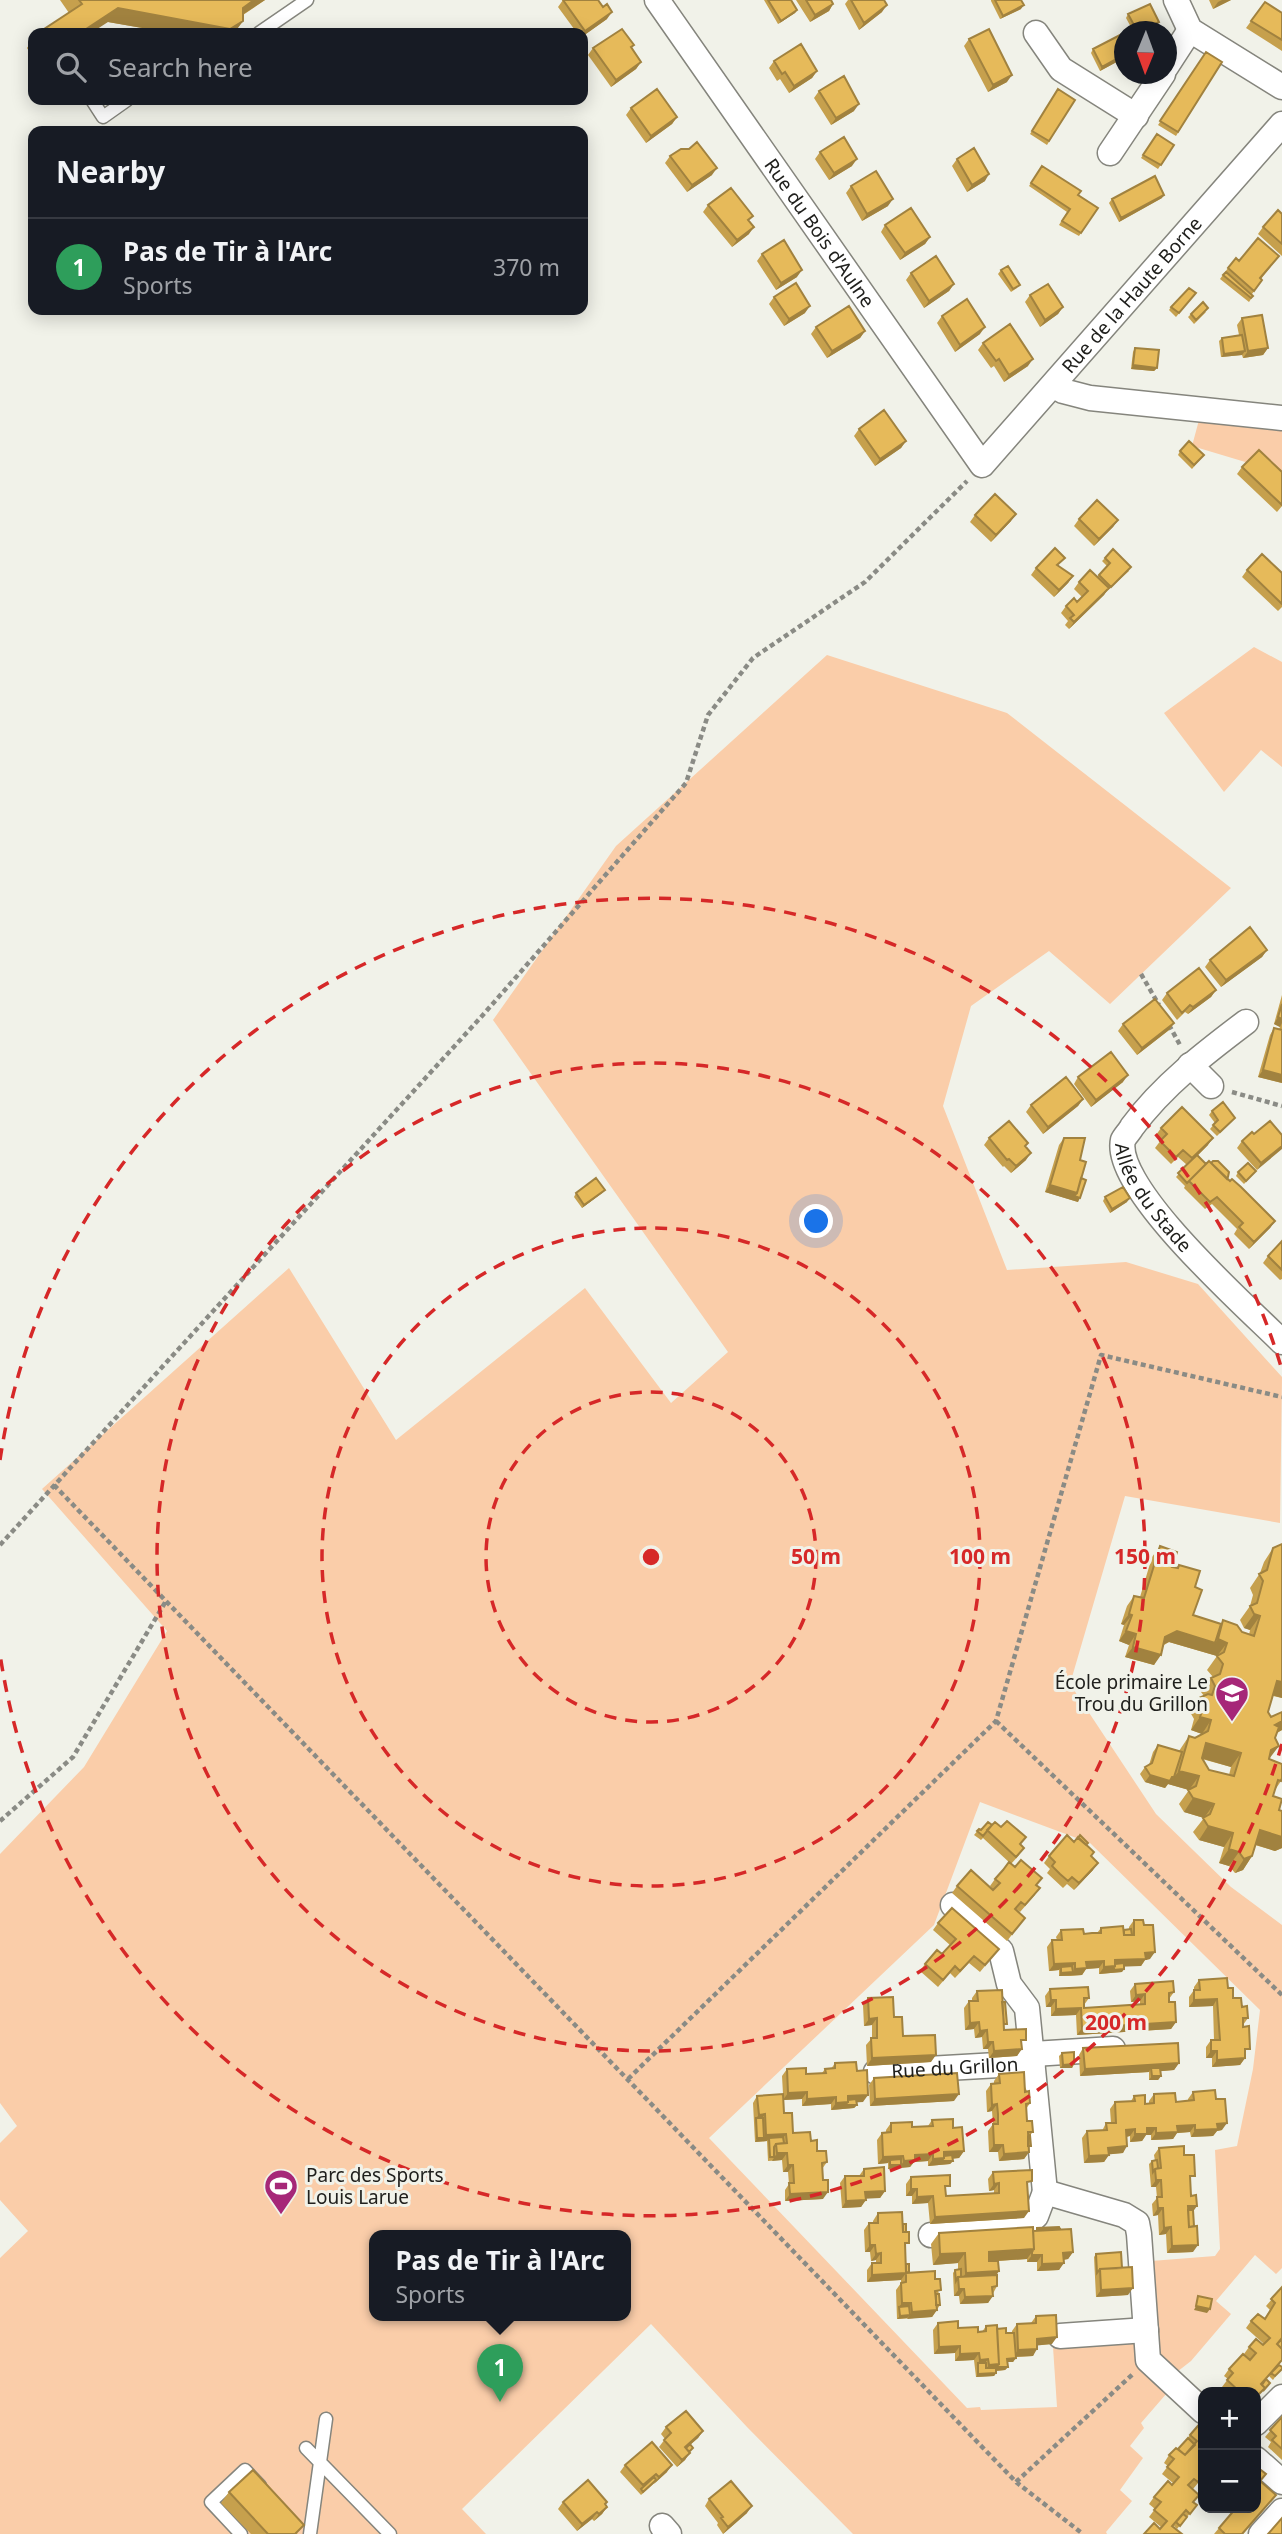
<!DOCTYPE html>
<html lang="en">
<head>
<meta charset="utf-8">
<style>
	body { margin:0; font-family:"Noto Sans",sans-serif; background:#242831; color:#f1f3f6 }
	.controls { position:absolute; right:21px; bottom:21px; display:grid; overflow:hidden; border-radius:14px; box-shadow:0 4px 18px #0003 }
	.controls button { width:63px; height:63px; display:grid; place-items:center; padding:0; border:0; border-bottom:2px solid #363941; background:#171b24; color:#f1f3f6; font:35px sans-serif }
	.compass { position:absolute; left:1114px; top:21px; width:63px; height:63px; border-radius:50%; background:#171b24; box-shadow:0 4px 18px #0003; rotate:181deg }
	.you { position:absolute; left:817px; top:1222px; width:24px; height:24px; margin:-18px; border:5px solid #fff; border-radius:50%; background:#1a73e8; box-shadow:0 0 0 10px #1a73e833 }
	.badge { display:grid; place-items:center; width:46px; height:46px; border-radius:50%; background:#ea580c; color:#fff; font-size:23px; font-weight:700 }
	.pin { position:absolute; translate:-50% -58px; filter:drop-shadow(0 2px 4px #0008) }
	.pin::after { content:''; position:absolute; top:37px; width:24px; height:21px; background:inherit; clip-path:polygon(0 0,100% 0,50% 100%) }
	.popup { position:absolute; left:369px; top:2230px; width:262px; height:91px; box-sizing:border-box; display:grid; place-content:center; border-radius:14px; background:#171b24; filter:drop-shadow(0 2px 5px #0005); font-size:23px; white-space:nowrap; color:#9ea1a6 }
	.popup b { font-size:26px; color:#f1f3f6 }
	.popup::after { content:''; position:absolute; left:50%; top:100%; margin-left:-14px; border:14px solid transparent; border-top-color:#171b24 }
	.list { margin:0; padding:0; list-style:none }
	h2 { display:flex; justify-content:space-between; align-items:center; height:91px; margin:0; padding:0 28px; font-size:30px }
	h2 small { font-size:23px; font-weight:400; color:#9ea1a6 }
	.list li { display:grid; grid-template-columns:46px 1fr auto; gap:21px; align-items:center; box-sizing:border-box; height:98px; padding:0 28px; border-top:2px solid #363941 }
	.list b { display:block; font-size:26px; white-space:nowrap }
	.list p { margin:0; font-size:23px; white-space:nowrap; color:#9ea1a6 }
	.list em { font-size:23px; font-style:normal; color:#9ea1a6 }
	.icon { flex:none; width:38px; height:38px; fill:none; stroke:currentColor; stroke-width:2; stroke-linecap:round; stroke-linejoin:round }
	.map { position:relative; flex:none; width:1282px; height:2534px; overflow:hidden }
	.search { position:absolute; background:#171b24; box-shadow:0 4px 18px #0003; left:28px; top:28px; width:560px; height:77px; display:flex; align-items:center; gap:18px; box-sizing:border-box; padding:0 24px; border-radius:14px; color:#9ea1a6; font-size:26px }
	.panel { position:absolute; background:#171b24; box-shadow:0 4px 18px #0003; left:28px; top:126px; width:560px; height:189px; border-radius:14px }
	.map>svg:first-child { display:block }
	.green { fill:#facda9; fill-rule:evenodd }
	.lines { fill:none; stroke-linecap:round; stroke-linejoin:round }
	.service-casing { stroke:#85857d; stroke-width:15 }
	.minor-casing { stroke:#85857d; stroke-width:27 }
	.path { stroke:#8a8b85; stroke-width:4.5; stroke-dasharray:5 3.5; stroke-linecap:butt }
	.service { stroke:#fff; stroke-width:12 }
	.minor { stroke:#fff; stroke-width:24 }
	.wall { fill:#c6a04d; fill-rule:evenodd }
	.shaded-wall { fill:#a1823f }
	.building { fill:#e6ba5a; stroke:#a1823f; stroke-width:2; fill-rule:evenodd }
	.ring { fill:none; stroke:#d62828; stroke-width:3.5; stroke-dasharray:12 9 }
	.labels { text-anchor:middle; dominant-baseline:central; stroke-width:6; stroke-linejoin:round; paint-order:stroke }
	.street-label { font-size:19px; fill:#20201d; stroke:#f1f2e9 }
	.poi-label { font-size:19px; fill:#20201d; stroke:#f1f2e9; text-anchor:end }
	.centre { fill:#d62828; stroke:#f1f2e9; stroke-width:3.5 }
	.ring-label { font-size:21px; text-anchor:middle; font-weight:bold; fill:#d62828; stroke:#f1f2e9; stroke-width:6; stroke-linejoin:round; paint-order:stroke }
</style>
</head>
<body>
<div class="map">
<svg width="1282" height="2534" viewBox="0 0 1282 2534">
	<rect width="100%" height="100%" fill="#f1f2e9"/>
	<path class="green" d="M1199,420L1282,430V473L1192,446Z
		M1254,647L1282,662V767L1261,750L1224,792L1164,713Z
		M827,655L1007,713L1231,888L1110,1004L1049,951L971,1006L943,1106L1007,1270L1126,1262L1198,1284L1282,1377L1280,1523L1125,1496L1070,1684L1156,1814L1231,1887L1282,1925V2268L1276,2274L1255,2255L1216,2301L1231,2314L1191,2361L1173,2375L1156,2354L1151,2261L1215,2256L1220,2249L1215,2150L1237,2146L1253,2069L1260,2010L1090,1843L980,1802L934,1925L709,2138L967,2408L980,2407L981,2410L1057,2407L1053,2347L1132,2342L1135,2344L1167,2393L1141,2423L1144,2428L1130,2446L1143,2458L1120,2490L1132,2501L1106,2532L1107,2534H853L747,2427L651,2324L462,2509L486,2534H0V2258L28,2231L0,2200V2143L17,2126L0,2103V1854L84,1767L167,1631L42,1489L289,1268L396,1440L585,1288L671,1403L728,1352L493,1020L616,846ZM374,2236H626V2316H374Z"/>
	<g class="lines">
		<g class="service-casing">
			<path id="service" d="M259,33L307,0
				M92,100L103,117L127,100
				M306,2448L390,2534
				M241,2534L211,2502L245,2470L260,2486
				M310,2534L326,2419"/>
		</g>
		<g class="minor-casing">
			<g id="minor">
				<path id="s1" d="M657,0L982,465L1282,124"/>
				<path d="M1176,0L1190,30L1282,87"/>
				<path d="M1036,33L1061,69L1136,116"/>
				<path d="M1166,67L1190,30"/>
				<path d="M1110,153L1163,74"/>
				<path d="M1054,386L1063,391L1090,398L1282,418"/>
				<path id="s2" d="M1246,1022C1205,1053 1163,1085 1132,1127C1130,1131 1125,1136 1123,1140C1112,1188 1248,1308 1282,1342"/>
				<path d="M1190,1065L1211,1086"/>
				<path d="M953,1905L1001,1951L1009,1984L1027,2008L1045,2192"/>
				<path d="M1033,2054L1113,2049"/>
				<path id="s3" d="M876,2072L1033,2063"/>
				<path d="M931,2235L1022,2229L1036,2216L1045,2192L1124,2215L1137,2223L1139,2234L1148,2360L1203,2411"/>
				<path d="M1060,2336L1146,2330"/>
				<path d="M1256,2423L1282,2397"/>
				<path d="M1256,2459L1282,2482"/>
				<path d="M662,2526L669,2534"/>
				<path d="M1261,2534L1282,2511"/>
			</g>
		</g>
		<path class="path" d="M1141,974L1159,1005
			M1169,1025L1180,1045
			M1232,1092L1282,1106
			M54,1485L1016,2482L1083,2534
			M0,1545L482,1016L686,783L708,715L753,658L865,582L967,481
			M996,1721L1282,1995
			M0,1821L73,1757L166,1601
			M628,2079L996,1721L1101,1355L1282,1397
			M1016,2482L1134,2373"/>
		<use href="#service" class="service"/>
		<use href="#minor" class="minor"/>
	</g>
	<path class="wall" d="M60,0H265L243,15V21L234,33H171L108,22L69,13Z
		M563,0L607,19L583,36V33H577L558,7Z
		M764,0H791L797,10L795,13L778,24Z
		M796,0H831L833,4L829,11L810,22Z
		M848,0H884L882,12L859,30L845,4Z
		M991,0H1021V9L1000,19L991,1Z
		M1209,0H1231L1213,9Z
		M1265,2L1282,13V51L1246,28Z
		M1128,14L1159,22L1156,25L1144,32H1127L1132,29L1126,18Z
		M1124,33V58L1100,71L1091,53L1093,49Z
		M33,39V58L27,48Z
		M969,39L1007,82L988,92L964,46Z
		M634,45L632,48L641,62L636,69L611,87L588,55L593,48Z
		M1206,52L1222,62L1176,136L1158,125Z
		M774,61L817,71L812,78L789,93L780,79L777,81L769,68Z
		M1058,89L1075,100L1047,145L1030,134Z
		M819,91L854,111L831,125L814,98Z
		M631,108L677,117L672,124L646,143L626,115Z
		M1157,134L1174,145L1158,169L1141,158Z
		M820,152L852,166L829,180L815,159Z
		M670,156L712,175L687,192L665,163Z
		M957,159L985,181L967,192L952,166Z
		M1042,166L1078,195L1098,208L1079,236L1059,225L1067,212L1029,186Z
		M851,186L888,206L862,221L846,193Z
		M1162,198L1119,222L1109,203L1112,199Z
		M708,205L749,221V234L732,247L703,212Z
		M1282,214V256L1258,234L1263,227Z
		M885,225L930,237L925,244L900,260L881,232Z
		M762,254L797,277L776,290L757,261Z
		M1279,256L1261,279L1262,280L1252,294L1253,296L1249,302L1220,279L1228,268L1239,261Z
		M1001,270L1017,288L1011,292L998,274Z
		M911,273L954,284L949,291L924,308L906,280Z
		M1196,293L1176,317L1169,310L1171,307Z
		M1030,295L1063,307L1058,314L1040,327L1025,302Z
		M774,297L805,313L784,326L769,304Z
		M1206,312L1194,324L1188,317L1191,314Z
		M942,316L980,334L955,352L937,323Z
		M1242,318L1268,348L1263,355L1243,358L1242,355L1221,357L1219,341L1222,338L1239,335L1237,325Z
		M816,327L865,331L860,338L827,358L811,334Z
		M983,343L1028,366L1004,382L994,366L991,368L978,350Z
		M1135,348L1157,368L1154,371L1131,369L1133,352Z
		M859,429L906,441L901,448L875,466L854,436Z
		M1180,451L1204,455L1192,469L1178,455Z
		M1242,467L1282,472V506L1277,512L1237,474Z
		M975,515L1011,521L991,542L970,522Z
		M1079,519L1118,520L1113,527L1094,546L1074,526Z
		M1105,558L1129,571L1108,590L1107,589L1104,595L1069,629L1065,625L1068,621L1061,613L1066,606L1077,602L1082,597L1074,589L1079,582L1097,577L1107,566L1102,561Z
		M1036,568L1073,576L1068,583L1054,597L1031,575Z
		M1247,570L1282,573V607L1278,611L1242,577Z
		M1267,950L1262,957L1221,987L1205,967L1210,960Z
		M1216,990L1211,997L1188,1014L1185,1012L1177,1020L1162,1000L1167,993Z
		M1282,995V1083L1258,1077L1270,1035L1274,1028L1279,1029L1280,1027L1274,1024Z
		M1174,1023L1169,1030L1137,1055L1118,1031L1123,1024Z
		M1078,1077L1123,1082L1091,1107L1074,1084Z
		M1083,1099L1078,1106L1043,1134L1026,1112L1031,1105Z
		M1212,1111L1235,1118L1217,1136L1210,1129L1215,1123L1209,1115Z
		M1161,1128L1208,1145L1198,1155L1206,1164L1227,1179L1275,1221L1270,1228L1249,1249L1234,1234L1237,1229L1212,1204L1205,1209L1184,1188L1185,1186L1176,1177L1187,1165L1178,1157L1171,1164L1155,1148L1161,1140L1156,1135Z
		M1254,1134L1282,1135L1257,1170L1237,1148L1242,1141Z
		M989,1138L1026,1160L1011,1173L1004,1166L1003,1167L984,1145Z
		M1064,1138L1080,1160L1081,1178L1078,1202L1045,1192L1059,1145Z
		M1256,1171L1244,1184L1236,1176L1238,1172Z
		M576,1193H602L582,1208L574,1197Z
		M1105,1197L1127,1202L1110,1213L1103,1201Z
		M1282,1241V1279L1280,1280L1263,1263L1268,1256Z
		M1282,1545V1698L1273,1696L1268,1712L1271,1717L1282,1712V1730L1277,1733L1269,1759L1281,1781L1275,1790L1273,1796L1279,1810L1282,1811V1848L1275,1851L1255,1845L1252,1856L1243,1870L1235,1873L1229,1866L1219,1863L1224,1847L1199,1840L1193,1832L1204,1818L1184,1812L1179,1804L1189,1790L1168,1784L1165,1788L1145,1782L1140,1774L1145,1767L1149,1765L1153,1752L1158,1745L1179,1751L1189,1736L1195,1738L1202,1734L1191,1730L1194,1719L1190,1712L1199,1698L1204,1696L1201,1692L1211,1678L1213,1677L1207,1670L1217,1656L1169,1642L1164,1645L1154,1665L1125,1657L1129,1645L1119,1641L1124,1625L1121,1624L1127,1606L1134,1596L1140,1597L1152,1557L1160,1546L1172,1567L1176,1568L1179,1565L1195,1587L1193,1615L1221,1624L1223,1620L1242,1632L1249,1635L1250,1630L1244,1628L1240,1620L1250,1606L1253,1595L1250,1588L1260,1573L1264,1562L1273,1548ZM1202,1759L1231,1767L1229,1775L1209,1770Z
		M988,1822L1021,1845L1019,1855L1011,1864L983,1838L981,1840L974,1835L979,1829L981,1830Z
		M1074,1842L1087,1845L1091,1857L1093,1870L1074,1890L1067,1884L1063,1888L1047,1873L1050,1869L1044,1863L1049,1856Z
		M995,1879L1037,1886L1035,1895L1020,1912L1016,1909L1015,1910L1025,1918L1007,1941L952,1893L957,1886L993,1890L990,1886Z
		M1134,1920L1150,1959L1145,1960L1141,1966H1124L1122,1972L1110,1973L1099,1974V1968L1086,1969L1082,1975L1070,1976H1059V1970L1049,1971L1047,1947L1052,1940H1057L1056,1937L1061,1930L1084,1934L1097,1933L1101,1928L1129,1929V1927Z
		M938,1923L999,1949L980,1972L969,1963L955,1978L950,1973L938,1987L920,1971L925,1964L942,1954L950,1945L933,1930Z
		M1199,1980L1228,1988L1233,1998L1242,2007L1248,2018L1243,2025L1245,2058L1240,2065L1212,2067V2058H1206V2047L1211,2040H1214L1213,2006L1189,2007V1997L1194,1990V1987Z
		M1135,1984L1174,1992L1169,1999L1176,2022L1171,2029L1077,2035L1076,2015L1051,2016V2007H1046L1045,1996L1050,1989L1089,1998L1084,2005V2008L1140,2004V2001L1131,2002L1130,1991Z
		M977,1991L1004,2028V2030L1022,2047L1017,2056L989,2058L988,2049H983L982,2037L975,2038L974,2029L965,2030L964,2008L969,2001H972V1998Z
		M868,1998L894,2017L903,2036L931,2062L867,2066L866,2045L872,2038V2025L864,2026L863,2005Z
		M1083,2048L1179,2063L1174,2070L1160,2071L1161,2076L1158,2080H1149V2072L1080,2076L1079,2055Z
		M1062,2053L1074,2064L1072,2068H1060L1059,2056Z
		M835,2063L857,2071L863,2102H857V2105L854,2108L831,2110V2104L802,2106V2099L784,2100V2113L793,2133L811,2141L817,2151L827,2162L822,2169L823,2199L785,2201V2190L789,2184L788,2172H783L782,2160L768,2161L767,2141L755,2142L753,2103L757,2096L783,2094L782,2076L787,2069L806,2074L822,2073L825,2069H831Z
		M999,2074L1024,2085L1027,2091L1030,2103L1026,2109L1027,2121L1033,2132L1030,2135L1029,2152L1024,2159L999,2161L998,2152H989L988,2131L993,2124L992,2111L987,2112L986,2091L991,2084L994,2083V2081Z
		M874,2078L954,2101L870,2106L869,2085Z
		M1193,2092L1216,2099L1222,2130L1217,2131L1213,2136L1191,2137L1190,2132L1177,2133L1173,2139L1151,2140V2135H1146L1142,2141L1130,2142V2136L1127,2137L1123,2153L1109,2154L1104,2162L1084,2163L1082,2138L1087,2131H1102L1106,2123H1111L1110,2109L1115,2102L1131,2101L1134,2096L1145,2104H1149V2101L1154,2094L1176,2102L1188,2101V2099Z
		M932,2120L953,2128L964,2151L959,2158L952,2159L953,2161L950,2164L928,2166V2161L914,2162L910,2167L888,2169V2163L878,2164L877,2140L882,2133L886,2132V2130L891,2123L912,2127L928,2126Z
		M1159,2148L1184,2155L1190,2182L1193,2212V2252L1167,2253L1166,2234L1159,2235L1158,2215L1153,2216L1152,2204L1157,2198L1156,2187H1151L1149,2164L1152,2161H1155L1154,2155Z
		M864,2169L885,2191L880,2198H866L861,2207L842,2208L840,2183L845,2176H859Z
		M993,2172L1027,2188L1024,2218L930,2224L928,2203L912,2204V2196H906V2184L911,2177L946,2193V2196L994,2193V2190L989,2191L988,2179Z
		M878,2213L905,2249L906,2264L909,2272L935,2279L939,2294L940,2305L932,2317L897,2319L896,2290L901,2283V2280L867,2282V2270L872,2263H876V2260L871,2261L870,2252H865L864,2230L869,2223H873V2221Z
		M1037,2228L1060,2229L1073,2252L1068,2259L1064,2260L1059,2270L1037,2271V2262H1027V2259L998,2261L997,2275V2286L988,2303L960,2304L959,2296H954L953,2273L955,2270L958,2269V2263L933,2265L931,2244L939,2233L1033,2231H1035Z
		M1096,2254L1128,2295L1096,2297L1094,2257Z
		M1282,2287L1281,2348L1279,2365L1282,2367L1273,2380L1269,2376L1266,2380L1256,2399V2392H1227L1222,2387L1228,2379L1224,2376L1229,2369L1244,2354L1249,2347L1263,2345L1264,2344L1246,2328L1251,2321L1264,2319L1270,2310L1266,2306Z
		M1036,2316L1052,2344L1037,2345L1033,2356L1016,2357L1013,2362H1007L1008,2367L1005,2370L996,2371V2373L994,2376L976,2377L974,2360L955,2361V2353L934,2354L933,2330L938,2323L978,2332H982L986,2326L997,2329L1006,2333H1012V2331L1017,2324L1031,2323Z
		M1282,2417V2460L1268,2447L1271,2442L1265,2437Z
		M1203,2420V2477L1193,2489L1189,2486L1194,2503L1197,2505L1177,2529L1174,2526L1160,2529L1161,2527L1149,2517L1155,2509L1149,2504L1154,2497L1173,2483L1162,2474L1168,2466L1164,2463L1169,2455L1178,2449Z
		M666,2427L703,2431L698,2438L690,2445L689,2452L685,2460L677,2467L659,2447L665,2439L661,2434Z
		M625,2465L667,2472L641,2495L620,2472Z
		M1261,2481L1276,2495L1243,2534H1214L1234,2510L1232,2508H1256Z
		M229,2492L298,2534H251L221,2503Z
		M709,2499L747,2513L723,2534L717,2525L718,2523L705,2506Z
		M563,2502L605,2505L607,2507L602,2514L594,2521L592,2519L577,2531L558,2509Z"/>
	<path class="shaded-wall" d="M254,0H265L233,21L243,8Z
		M1222,0H1231L1213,9L1218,2Z
		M833,4L829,11L810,22L815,15Z
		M887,5L882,12L859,30L864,23Z
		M1024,5L1021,9L1000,19L1003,16Z
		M118,8L243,21L234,33H171L108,22L91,33H80Z
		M797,10L795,13L778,24L781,21Z
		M612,12L607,19L583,36L585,31Z
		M1159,22L1156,25L1144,32H1140Z
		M1124,55V58L1100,71L1102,67Z
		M641,62L636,69L611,87L616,80Z
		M817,71L812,78L789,93L794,86Z
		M1012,75L1007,82L988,92L993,85Z
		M859,104L854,111L831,125L836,118Z
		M677,117L672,124L646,143L651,136Z
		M857,159L852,166L829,180L834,173Z
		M717,168L712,175L687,192L692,185Z
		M989,174L985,181L967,192L972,185Z
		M1164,195L1162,198L1119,222L1121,218Z
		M893,199L888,206L862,221L867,214Z
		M754,227L749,234L732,247L737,240Z
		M930,237L925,244L900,260L905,253Z
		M802,270L797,277L776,290L781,283Z
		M954,284L949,291L924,308L929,301Z
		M810,306L805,313L784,326L789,319Z
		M1063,307L1058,314L1040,327L1045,320Z
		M985,327L980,334L955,352L960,345Z
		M865,331L860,338L827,358L832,351Z
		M1268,348L1263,355L1243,358L1248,351Z
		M1245,351L1242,355L1221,357L1224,354Z
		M1033,359L1028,366L1004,382L1009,375Z
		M1133,365L1157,368L1154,371L1131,369Z
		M906,441L901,448L875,466L880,459Z
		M1016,514L1011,521L991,542L996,535Z
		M1118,520L1113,527L1094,546L1099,539Z
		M1073,576L1068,583L1054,597L1059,590Z
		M1109,588L1104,595L1069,629L1074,622Z
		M1267,950L1262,957L1221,987L1226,980Z
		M1216,990L1211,997L1188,1014L1193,1007Z
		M1278,1017L1282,1019V1023L1280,1027L1274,1024Z
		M1174,1023L1169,1030L1137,1055L1142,1048Z
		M1263,1070L1282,1075V1083L1258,1077Z
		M1128,1075L1123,1082L1091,1107L1096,1100Z
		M1083,1099L1078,1106L1043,1134L1048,1127Z
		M1213,1138L1208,1145L1187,1166L1192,1158Z
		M1282,1146V1149L1257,1170L1261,1163Z
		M1031,1153L1026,1160L1011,1173L1016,1166Z
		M1050,1185L1077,1193L1080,1198L1078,1202L1045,1192Z
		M605,1190L602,1193L582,1208L584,1205Z
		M1130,1198L1127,1202L1110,1213L1112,1209Z
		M1275,1221L1270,1228L1249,1249L1254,1242Z
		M1129,1614L1132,1615L1124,1625L1121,1624Z
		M1254,1614L1260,1616L1250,1630L1244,1628Z
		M1126,1631L1136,1634L1129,1645L1119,1641Z
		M1177,1631L1215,1643L1218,1639L1227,1643L1217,1656L1169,1642L1158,1647L1165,1637Z
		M1133,1647L1161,1655L1154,1665L1125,1657Z
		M1277,1681L1282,1682V1698L1268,1694Z
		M1200,1717L1211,1720L1202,1734L1191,1730Z
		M1282,1721V1730L1265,1739L1275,1725Z
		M1206,1743L1241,1753L1231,1767L1197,1757Z
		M1279,1746L1269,1759L1262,1764L1271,1750Z
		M1179,1771L1199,1776L1189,1790L1168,1784L1165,1788L1145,1782L1150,1775L1174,1777Z
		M1193,1798L1214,1804L1204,1818L1184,1812Z
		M1208,1826L1233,1833L1224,1847L1199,1840Z
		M1260,1830L1282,1837V1848L1275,1851L1250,1843Z
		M1229,1849L1239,1852L1229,1866L1219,1863Z
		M1252,1856L1243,1870L1235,1873L1244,1859Z
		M1098,1863L1093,1870L1074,1890L1079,1883Z
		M1155,1952L1150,1959L1145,1960L1141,1966L1114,1967L1124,1969L1122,1972L1099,1974L1104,1967L1115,1960L1145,1953Z
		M1104,1961L1099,1968L1086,1969L1082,1975L1059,1976L1061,1973L1073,1972L1075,1969L1086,1962Z
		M1075,1963L1070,1970L1061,1967L1059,1970L1049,1971L1054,1964Z
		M1145,1994L1140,2001L1131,2002L1136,1995Z
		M1217,1999L1213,2006L1189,2007L1194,2000Z
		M1051,2000H1056L1051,2007H1046Z
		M1081,2008L1076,2015L1051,2016L1056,2009Z
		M877,2018L872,2025L864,2026L869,2019Z
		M979,2022L974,2029L965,2030L970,2023Z
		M1176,2022L1171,2029L1077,2035L1082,2028Z
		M987,2030L982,2037L975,2038L980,2031Z
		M988,2042H993L988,2049H983Z
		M1022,2049L1017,2056L989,2058L994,2051Z
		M1211,2051H1217L1212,2058H1206Z
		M936,2055L931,2062L867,2066L872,2058Z
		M1245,2058L1240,2065L1212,2067L1217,2060Z
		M1179,2063L1174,2070L1152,2072L1151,2068L1149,2072L1080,2076L1085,2069Z
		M1074,2064L1072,2068H1060L1063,2065Z
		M1152,2076H1161L1158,2080H1149Z
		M807,2092L802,2099L783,2100L788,2093Z
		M959,2094L954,2101L870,2106L875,2099Z
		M868,2095L863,2102L847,2103L857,2105L854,2108L831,2110L836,2103L848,2096Z
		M836,2097L831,2104L802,2106L807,2099Z
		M997,2104L992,2111L987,2112L992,2105Z
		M765,2114L760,2122L756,2118L759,2115Z
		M1227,2123L1222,2130L1217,2131L1213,2136L1191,2137L1195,2130L1217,2124Z
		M1195,2125L1190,2132L1177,2133L1173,2139L1151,2140L1156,2133L1177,2126Z
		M1147,2128H1156L1151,2135H1146L1142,2141L1130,2142L1135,2134Z
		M1135,2129L1130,2136L1121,2137L1126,2130Z
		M786,2134L781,2141L769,2138L767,2141L755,2142L757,2138H764L766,2135Z
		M994,2145H1003L998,2152H989Z
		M1127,2146L1123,2153L1103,2155L1108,2148Z
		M964,2151L959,2158L943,2159L953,2161L950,2164L928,2166L933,2159L944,2152Z
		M1029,2152L1024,2159L999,2161L1004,2154Z
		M777,2153H787L782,2160L772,2161Z
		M933,2154L928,2161L914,2162L910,2167L899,2168L904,2161L915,2155Z
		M1109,2155L1104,2162L1084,2163L1089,2156Z
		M903,2156L898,2163L890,2160L888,2163L878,2164L883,2157Z
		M788,2165H793L788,2172H783Z
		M890,2165H901L899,2168L888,2169Z
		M1156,2180H1161L1156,2187H1151Z
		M999,2183L994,2190L989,2191L994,2184Z
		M911,2189H917L912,2196H906Z
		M885,2191L880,2198L860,2199L865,2192Z
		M828,2192L823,2199L785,2201L790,2194Z
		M933,2196L928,2203L912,2204L917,2197Z
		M866,2200L861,2207L842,2208L846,2201Z
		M1188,2206H1197L1192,2213H1186Z
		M1158,2208H1163L1158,2215L1153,2216Z
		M1029,2211L1024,2218L930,2224L935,2217Z
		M1171,2227L1166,2234L1159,2235L1164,2228Z
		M870,2245H875L870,2252H865Z
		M1198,2245L1193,2252L1167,2253L1172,2246Z
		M1034,2249L1027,2259L981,2262L989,2252Z
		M1073,2252L1068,2259L1059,2260L1063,2253Z
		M881,2253L876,2260L871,2261L876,2254Z
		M965,2253L958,2263L933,2265L940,2254Z
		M1032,2255H1042L1037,2262H1027Z
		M1064,2263L1059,2270L1037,2271L1042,2264Z
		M999,2271L992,2282L961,2280L966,2273Z
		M906,2273L901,2280L867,2282L872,2275Z
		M1133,2288L1128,2295L1096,2297L1101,2290Z
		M959,2289H964L959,2296H954Z
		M993,2296L988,2303L960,2304L965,2297Z
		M902,2303H911L906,2310L899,2307Z
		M1196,2306L1210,2309L1207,2313L1194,2310Z
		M937,2310L932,2317L907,2319L912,2312Z
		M910,2315L907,2318L897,2319L900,2316Z
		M1057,2337L1052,2344L1032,2346L1037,2339Z
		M960,2346L955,2353L934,2354L939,2347Z
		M1037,2349L1033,2356L1013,2357L1018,2350Z
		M979,2353L974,2360L955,2361L960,2354Z
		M1016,2358L1013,2362H1005L1007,2359Z
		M988,2359L983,2366L978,2363L975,2367L980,2360Z
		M999,2364L1008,2367L1005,2370L984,2372L989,2365Z
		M996,2373L994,2376L976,2377L978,2374Z
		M703,2431L698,2438L683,2451L685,2447Z
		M690,2453L685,2460L677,2467L682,2460Z
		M672,2465L667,2472L654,2484L659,2477Z
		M752,2506L747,2513L723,2534L728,2527Z
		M607,2507L602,2514L594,2521L599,2514Z
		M597,2512L592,2519L577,2531L582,2524Z"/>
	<path class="building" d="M79,0H254L243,8V21L230,29L118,8L80,33H38L82,4Z
		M563,0H598L603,7L607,4L612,12L585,31Z
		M768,0H791L797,10L781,21Z
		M806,0H831L833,4L815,15Z
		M851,0H884L887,5L864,23Z
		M995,0H1021L1024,5L1003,16Z
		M1265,2L1282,13V40L1251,21Z
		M1150,4L1159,22L1140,32H1127L1135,27L1128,14Z
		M622,29L634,45L631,47L641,62L616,80L593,48Z
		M989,29L1012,75L993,85L969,39Z
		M1124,33V55L1102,67L1093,49Z
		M801,44L817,71L794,86L785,72L782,74L774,61Z
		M1206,52L1222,62L1178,132L1160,121Z
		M844,76L859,104L836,118L819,91Z
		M657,89L677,117L651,136L631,108Z
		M1058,89L1075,100L1049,141L1032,131Z
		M1157,134L1174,145L1161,165L1143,155Z
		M844,137L857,159L834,173L820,152Z
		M697,142L717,168L692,185L670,156L681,149H689Z
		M974,148L989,174L972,185L957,159Z
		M1042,166L1081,191L1078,195L1098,208L1081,233L1062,221L1070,209L1031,183Z
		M876,171L893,199L867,214L851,186Z
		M1155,176L1164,195L1121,218L1112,199Z
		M731,188L753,216L748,220L754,227L737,240L708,205Z
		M911,208L930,237L905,253L885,225Z
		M1278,210L1282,214V244L1263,227Z
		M1258,238L1279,256L1260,278L1262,280L1254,291L1228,268L1236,258L1239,261Z
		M784,240L802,270L781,283L762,254Z
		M936,256L954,284L929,301L911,273Z
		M1008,266L1020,285L1013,289L1001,270Z
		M1226,272L1253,296L1251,298L1223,275Z
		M796,283L810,306L789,319L774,297Z
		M1048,284L1063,307L1045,320L1030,295Z
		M1189,288L1196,293L1179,313L1171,307Z
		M967,299L985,327L960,345L942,316Z
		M1203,302L1208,308L1196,320L1191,314Z
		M849,306L865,331L832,351L816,327Z
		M1262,315L1268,348L1248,351L1242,318Z
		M1010,324L1033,359L1009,375L999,359L996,361L983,343Z
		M1242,335L1245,351L1224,354L1222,338Z
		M1135,348L1159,350L1157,368L1133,365Z
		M884,410L906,441L880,459L859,429Z
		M1189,441L1204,455L1194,465L1180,451Z
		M1259,450L1282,472V505L1242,467Z
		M995,494L1016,514L996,535L975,515Z
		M1097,500L1118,520L1099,539L1079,519Z
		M1055,548L1065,558L1057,565L1073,576L1059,590L1036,568Z
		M1113,549L1131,567L1111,587L1099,575L1110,563L1105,558Z
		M1262,554L1282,573V604L1247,570Z
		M1090,570L1109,588L1074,622L1070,618L1074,615L1066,606L1074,598L1077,602L1088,591L1079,582Z
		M1250,927L1267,950L1226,980L1210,960Z
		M1199,968L1216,990L1193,1007L1190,1005L1182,1013L1167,993Z
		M1155,999L1174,1023L1142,1048L1123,1024Z
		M1282,1004V1019L1278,1017Z
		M1274,1028L1282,1030V1029V1075L1263,1070Z
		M1111,1052L1128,1075L1096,1100L1078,1077Z
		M1066,1077L1083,1099L1048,1127L1031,1105Z
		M1223,1102L1235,1118L1220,1132L1213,1125L1218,1120L1212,1111Z
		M1182,1107L1213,1138L1192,1158L1183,1150L1176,1157L1160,1141L1167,1134L1161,1128Z
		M1009,1121L1028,1143L1025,1146L1031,1153L1016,1166L1009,1159L1007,1160L989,1138Z
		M1270,1121L1282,1135V1146L1261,1163L1242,1141L1252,1132L1254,1134Z
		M1064,1138H1085L1080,1160L1086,1162L1077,1193L1050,1185Z
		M1197,1155L1206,1164L1187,1183L1178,1173Z
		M1209,1161L1230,1181L1232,1179L1241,1187L1275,1221L1254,1242L1239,1227L1243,1223L1217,1197L1210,1202L1189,1181Z
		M1213,1161H1218L1229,1172L1228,1177L1227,1179L1211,1163Z
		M1248,1163L1256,1171L1246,1181L1238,1172Z
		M596,1178L605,1190L584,1205L576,1193Z
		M1081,1178L1086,1180L1080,1198L1074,1196L1077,1193Z
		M1123,1187L1130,1198L1112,1209L1105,1197Z
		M1282,1241V1270L1268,1256Z
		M1282,1544V1682L1277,1681L1268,1712L1271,1717L1282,1712V1721L1275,1725L1279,1727L1275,1738L1279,1746L1271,1750L1269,1759L1282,1764V1778L1281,1781L1278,1780L1273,1796L1282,1799L1279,1810L1282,1811V1837L1260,1830L1252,1856L1244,1859L1239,1852L1229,1849L1233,1833L1208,1826L1203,1818L1210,1814L1214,1804L1193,1798L1188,1790L1196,1786L1199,1776L1179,1771L1189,1736L1195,1738L1208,1731L1211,1720L1200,1717L1204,1706L1199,1698L1208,1694L1212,1695L1215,1686L1211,1678L1220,1674L1223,1664L1217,1656L1224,1652L1227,1643L1218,1639L1223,1620L1237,1625L1242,1632L1254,1636L1260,1616L1254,1614L1250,1606L1257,1603L1263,1581L1259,1574L1267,1570L1273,1548ZM1206,1743L1241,1753L1234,1776L1209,1770L1202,1758Z
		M1160,1546L1177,1552L1172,1567L1178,1568L1179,1565L1200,1571L1195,1587L1202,1590L1193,1615L1221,1624L1215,1643L1177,1631L1165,1637L1161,1655L1133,1647L1136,1634L1126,1631L1132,1615L1129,1614L1134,1596L1144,1598Z
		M1158,1745L1182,1752L1174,1777H1172L1170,1781L1150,1775L1145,1767L1152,1763Z
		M1007,1821L1026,1837L1020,1844L1024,1848L1016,1857L987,1830L995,1822L1001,1827Z
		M988,1822L992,1825L983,1836L977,1831L979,1829L981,1830Z
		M1067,1835L1074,1842L1078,1837L1094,1852L1091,1856L1098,1863L1079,1883L1072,1877L1068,1881L1060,1874L1052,1866L1055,1862L1049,1856Z
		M1080,1835L1088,1843L1086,1845L1078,1838Z
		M1021,1860L1042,1878L1036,1885L1040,1888L1025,1905L1021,1902L1015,1909L1025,1918L1012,1934L957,1886L971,1870L993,1890L1000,1883L995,1879L1003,1870L1009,1862L1015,1867Z
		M952,1908L999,1949L985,1965L974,1956L960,1971L955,1966L943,1980L925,1964L937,1950L942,1954L956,1939L938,1923Z
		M1134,1920H1143L1144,1925H1153L1155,1952L1145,1953L1146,1959L1115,1960V1966L1104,1967V1961L1086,1962L1087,1968L1075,1969V1963L1054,1964L1052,1940H1062L1061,1930L1083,1929L1084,1934L1092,1933H1101V1928L1123,1926L1124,1935H1134Z
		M1131,1929L1132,1935H1124V1930Z
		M1124,1963V1969L1113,1970L1115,1966V1964Z
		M1072,1966L1073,1972L1061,1973V1967Z
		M1227,1978L1228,1988H1233V1998H1241L1242,2007L1247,2006L1248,2018H1243V2027L1249,2026L1250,2049H1245V2058L1217,2060V2051H1211V2040H1220L1217,1999L1194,2000V1990H1200L1199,1980Z
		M1173,1981L1174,1992L1169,1993V2002H1175L1176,2022L1082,2028L1081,2008L1056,2009V2000H1051L1050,1989L1088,1987L1089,1998H1084V2008L1145,2004V1994L1136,1995L1135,1984Z
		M1002,1990L1004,2030L1026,2029V2040H1021L1022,2049L994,2051L993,2042H988L987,2030L980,2031L979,2022L970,2023L969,2001H978L977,1991Z
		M893,1997L894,2017H902L903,2036L935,2035L936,2055L872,2058L871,2038H877V2018L869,2019L868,1998Z
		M1002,2002H1005L1007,2024H1004Z
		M1178,2043L1179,2063L1085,2069L1083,2048Z
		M1074,2052V2064L1063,2065L1062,2053Z
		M856,2062L857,2071L867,2070L868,2095L848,2096V2102L836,2103V2097L807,2099V2092L788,2093L787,2069L806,2068V2074L826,2073L825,2069L835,2068V2063Z
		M1151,2068H1160L1161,2076H1152Z
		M1024,2072L1025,2092L1029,2091L1030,2103L1026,2104L1027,2121H1032L1033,2132H1028L1029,2152L1004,2154L1003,2145H994L993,2124H998V2114L997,2104L992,2105L991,2084L1000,2083L999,2074Z
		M957,2073L959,2094L875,2099L874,2078Z
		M1215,2090L1216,2099H1225L1227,2123L1217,2124L1218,2129L1195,2130V2125L1177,2126L1178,2132L1156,2133V2128H1147V2134H1135V2129L1126,2130L1127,2146L1108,2148L1109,2155L1089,2156L1087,2131L1107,2130L1106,2123H1116L1115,2102L1135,2101L1134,2096L1145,2095V2104L1154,2103V2094L1175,2093L1176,2102L1194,2100L1193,2092Z
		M783,2094L784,2113H792L793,2133L810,2132L811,2141L817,2140V2151H826L827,2162L822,2163L823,2180H828V2192L790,2194L789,2183H794L793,2165H788L787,2153H777L776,2144L787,2143L786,2134L766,2135L765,2114L759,2115L757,2096Z
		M856,2099L857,2105H845L848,2102V2100Z
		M756,2118H763L764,2138H757Z
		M953,2119V2128L962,2127L964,2151L944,2152V2158L933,2159V2154L915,2155V2160L904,2161L903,2156L883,2157L882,2133L891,2132V2123L912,2122V2127L933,2126L932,2120Z
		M1030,2135L1031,2146H1028V2136Z
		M783,2137L784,2143L776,2144L774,2147V2157H770L769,2138Z
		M1184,2146V2155H1194L1195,2176H1190L1191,2196L1196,2195L1197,2206H1188L1189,2227L1197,2226L1198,2245L1172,2246L1171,2227L1164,2228L1163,2208H1158L1157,2197H1162L1161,2180H1156L1155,2169L1161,2168L1159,2148Z
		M952,2155L953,2161H942L944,2158V2156Z
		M901,2159V2165H890V2160Z
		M1157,2160L1158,2168L1155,2169L1153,2172L1152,2161Z
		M884,2167L885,2191L865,2192L866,2200L846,2201L845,2176H864V2169Z
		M1032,2170V2181L1027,2182L1029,2211L935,2217L933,2196L917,2197V2189H911V2177L950,2175V2186H945L946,2196L999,2193V2183L994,2184L993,2172Z
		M1188,2210H1193L1194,2226L1189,2227Z
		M902,2212L903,2232H909V2243H905L906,2273L872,2275V2263H881V2253L876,2254L875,2245H870L869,2223H878V2213Z
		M903,2224H906V2232H903Z
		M1033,2227L1034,2249L989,2252V2261H998L999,2271L966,2273L965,2253L940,2254L939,2233Z
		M1059,2227L1060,2229L1037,2230V2228Z
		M1071,2229L1073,2252L1063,2253L1064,2263L1042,2264V2255H1032V2252L1034,2249L1033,2231Z
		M1121,2252L1122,2268L1100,2269L1097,2273L1096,2254Z
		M906,2264H909V2272L906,2273Z
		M1132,2267L1133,2288L1101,2290L1100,2269Z
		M961,2269V2277H958L956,2281L955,2270Z
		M935,2271V2279H940L941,2290L935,2291L937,2310L912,2312L911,2303H902L901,2283L906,2282V2273Z
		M997,2275V2286L992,2287L993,2296L965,2297L964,2289H959L958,2277Z
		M1282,2287V2338L1277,2344L1282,2349V2360L1261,2384L1265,2388L1257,2396L1256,2395V2392H1240L1227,2380L1233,2373L1229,2369L1243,2354L1250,2360L1256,2353L1249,2347L1256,2339L1263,2345L1270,2338L1251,2321L1258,2314L1265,2319L1275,2303L1271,2299Z
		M936,2294H939L940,2305H936Z
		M1198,2296L1212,2299L1210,2309L1196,2306Z
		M909,2306L910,2315L900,2316L899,2307Z
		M1056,2315L1057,2337L1037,2339V2349L1018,2350L1017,2324L1036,2323V2316Z
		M958,2321V2328L978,2327V2332L986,2331V2326L997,2325L999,2364L989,2365L988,2359L980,2360L979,2353L960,2354V2346L939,2347L938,2323Z
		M1006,2328V2333H1014L1016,2358L1007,2359L1008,2367H997L999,2364L997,2329Z
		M1282,2339V2347L1281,2348L1277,2344Z
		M978,2363H986V2368H996V2373L978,2374Z
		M1279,2365L1282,2367V2369L1275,2376L1271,2373Z
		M1266,2379L1270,2383L1263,2391L1265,2388L1262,2385Z
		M686,2411L703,2431L685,2447L690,2453L682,2460L664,2440L671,2433L666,2427Z
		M1282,2417V2449L1272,2440L1276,2436L1270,2430Z
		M1203,2420V2469L1202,2470L1203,2471V2476L1198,2482L1194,2479L1188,2485L1199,2495L1193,2502L1197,2505L1190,2514L1186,2510L1172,2526L1182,2534H1144L1154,2523L1160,2529L1167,2521L1154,2510L1161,2502L1154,2497L1168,2481L1172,2485L1179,2477L1167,2467L1174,2459L1169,2455L1176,2448L1185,2455L1197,2441L1190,2435Z
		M1188,2438L1195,2445L1185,2455L1178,2449Z
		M652,2442L672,2465L659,2477L656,2474L643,2485L625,2465Z
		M690,2444L693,2448L689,2452L686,2448Z
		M1257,2467L1266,2474L1260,2481L1276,2495L1242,2534H1225L1219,2528L1236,2508H1256V2468Z
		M253,2470L304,2525L295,2534H268L229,2492Z
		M654,2477L656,2480L643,2492L641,2489Z
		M588,2480L607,2502L605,2504L607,2507L599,2514L597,2512L582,2524L563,2502Z
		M731,2481L752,2506L728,2527L721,2518L723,2517L709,2499Z
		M1183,2514L1187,2517L1180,2526L1176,2522Z
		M1282,2518V2534H1268Z"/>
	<g class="ring">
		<circle cx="651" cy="1557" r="165"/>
		<circle cx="651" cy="1557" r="329"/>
		<circle cx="651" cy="1557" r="494"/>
		<path d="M1282 1744A658 658 0 0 1 0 1654M0 1460A658 658 0 0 1 1282 1370"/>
	</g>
	<defs>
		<g id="school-pin" transform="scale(1.75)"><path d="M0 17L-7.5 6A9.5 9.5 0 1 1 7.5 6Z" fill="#a62778" stroke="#f1f2e9"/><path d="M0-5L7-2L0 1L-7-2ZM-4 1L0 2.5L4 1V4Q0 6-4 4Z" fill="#fff"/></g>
		<g id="stadium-pin" transform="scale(1.75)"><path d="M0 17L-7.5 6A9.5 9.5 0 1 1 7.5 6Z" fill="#a62778" stroke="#f1f2e9"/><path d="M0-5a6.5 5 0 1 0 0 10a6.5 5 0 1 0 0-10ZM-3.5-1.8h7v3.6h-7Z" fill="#fff"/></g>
	</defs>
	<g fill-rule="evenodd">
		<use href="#school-pin" x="1232" y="1693"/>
		<use href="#stadium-pin" x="281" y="2186"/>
	</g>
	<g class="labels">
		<g class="street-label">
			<text stroke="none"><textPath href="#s1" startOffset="284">Rue du Bois d'Aulne</textPath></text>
			<text stroke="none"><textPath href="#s1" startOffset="794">Rue de la Haute Borne</textPath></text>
			<text stroke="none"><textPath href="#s2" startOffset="238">Allée du Stade</textPath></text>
			<text stroke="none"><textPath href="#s3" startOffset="79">Rue du Grillon</textPath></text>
		</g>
		<g class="poi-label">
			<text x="1208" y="1682">École primaire Le<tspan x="1208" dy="22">Trou du Grillon</tspan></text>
			<text x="306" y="2175" text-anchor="start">Parc des Sports<tspan x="306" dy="22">Louis Larue</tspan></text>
		</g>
	</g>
	<circle cx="651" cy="1557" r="10" class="centre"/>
	<g class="ring-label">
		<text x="816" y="1564">50 m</text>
		<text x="980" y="1564">100 m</text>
		<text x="1145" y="1564">150 m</text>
		<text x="1116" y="2030">200 m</text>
	</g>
</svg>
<div class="controls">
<button>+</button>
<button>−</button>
</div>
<svg class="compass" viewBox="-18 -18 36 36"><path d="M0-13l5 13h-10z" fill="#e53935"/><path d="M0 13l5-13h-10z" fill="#9ea1a6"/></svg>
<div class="you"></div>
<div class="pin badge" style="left:500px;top:2402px;background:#2e9e5b">1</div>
<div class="popup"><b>Pas de Tir à l'Arc</b>Sports</div>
<div class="search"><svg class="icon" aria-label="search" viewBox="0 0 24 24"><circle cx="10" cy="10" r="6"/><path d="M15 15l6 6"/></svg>Search here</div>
<section class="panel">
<h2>Nearby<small></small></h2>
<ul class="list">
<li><span class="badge" style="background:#2e9e5b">1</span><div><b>Pas de Tir à l'Arc</b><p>Sports</p></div><em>370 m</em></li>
</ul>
</section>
</div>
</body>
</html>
